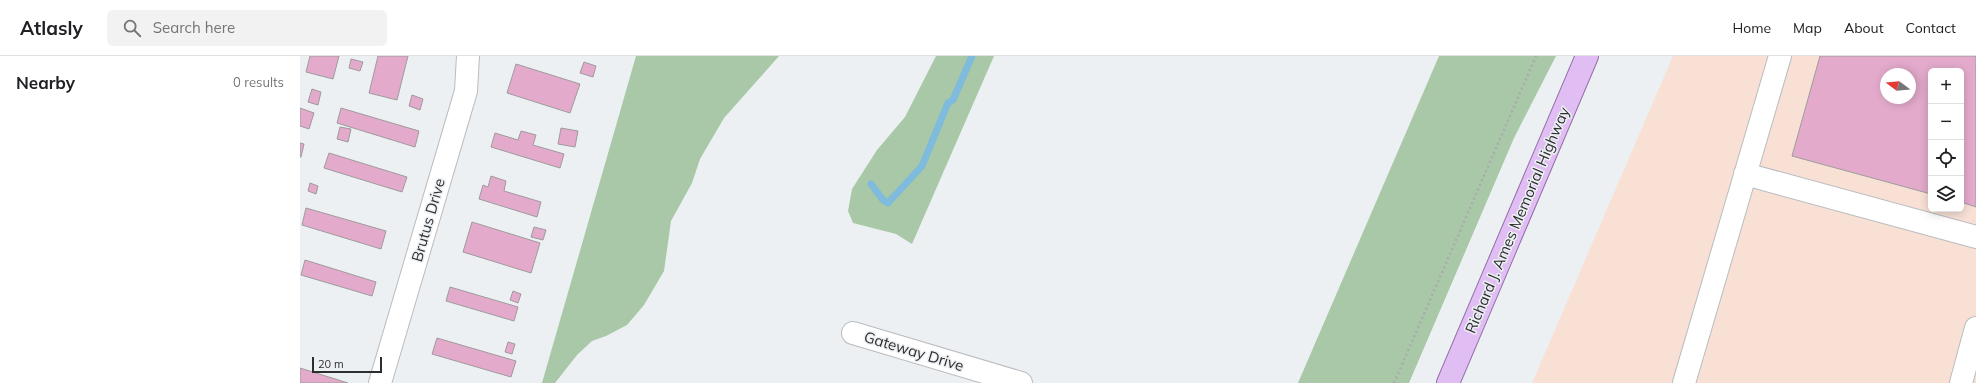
<!DOCTYPE html>
<html lang="en">
<head>
<meta charset="utf-8">
<style>
	body { margin:0; font-family:Mulish,sans-serif; background:#f2f2f2; color:#202124 }
	.controls { position:absolute; right:12px; top:12px; display:grid; overflow:hidden; border-radius:6px; box-shadow:0 2px 10px #0003 }
	.controls button { width:36px; height:36px; display:grid; place-items:center; padding:0; border:0; border-bottom:1px solid #e0e0e0; background:#fff; color:#202124; font:20px sans-serif }
	.compass { position:absolute; left:1580px; top:12px; width:36px; height:36px; border-radius:50%; background:#fff; box-shadow:0 2px 10px #0003; rotate:286deg }
	.scale { position:absolute; left:12px; bottom:10px; width:70px; box-sizing:border-box; padding-left:4px; border:2px solid #2c2d2f; border-top:0; font-size:11px; line-height:14px; white-space:nowrap; color:#2c2d2f; -webkit-text-stroke:3px #edf0f3; paint-order:stroke }
	.list { margin:0; padding:0; list-style:none }
	h2 { display:flex; justify-content:space-between; align-items:center; height:52px; margin:0; padding:0 16px; font-size:17px }
	h2 small { font-size:13px; font-weight:400; color:#757577 }
	.icon { flex:none; width:22px; height:22px; fill:none; stroke:currentColor; stroke-width:2; stroke-linecap:round; stroke-linejoin:round }
	.map { position:relative; flex:none; width:1676px; height:327px; overflow:hidden }
	header { display:flex; align-items:center; gap:24px; box-sizing:border-box; height:56px; padding:0 20px; background:#fff; border-bottom:1px solid #e0e0e0 }
	header strong { font-size:19px }
	nav { display:flex; gap:22px; margin-inline-start:auto; font-size:14px }
	.search { width:280px; height:36px; background:#f2f2f2; display:flex; align-items:center; gap:10px; box-sizing:border-box; padding:0 14px; border-radius:6px; color:#757577; font-size:15px }
	main { display:flex }
	aside { flex:1; background:#fff }
	.map>svg:first-child { display:block }
	.industrial { fill:#f8e0d5; fill-rule:evenodd }
	.green { fill:#a8c8a7 }
	.lines { fill:none; stroke-linecap:round; stroke-linejoin:round }
	.stream { stroke:#7fbbdd; stroke-width:7 }
	.building { fill:#e3aacb; stroke:#9e9b9c; fill-rule:evenodd }
	.minor-casing { stroke:#babcbf; stroke-width:24 }
	.major-casing { stroke:#946fa9; stroke-width:24 }
	.path { stroke:#a9abae; stroke-width:2.5; stroke-dasharray:2 3; stroke-linecap:butt }
	.minor { stroke:#fff; stroke-width:22 }
	.major { stroke:#e0bef3; stroke-width:22 }
	.labels { text-anchor:middle; dominant-baseline:central; stroke-width:3; stroke-linejoin:round; paint-order:stroke }
	.street-label { font-size:15px; fill:#2c2d2f; stroke:#edf0f3 }
</style>
</head>
<body>
<header>
<strong>Atlasly</strong>
<div class="search"><svg class="icon" aria-label="search" viewBox="0 0 24 24"><circle cx="10" cy="10" r="6"/><path d="M15 15l6 6"/></svg>Search here</div>
<nav><a>Home</a><a>Map</a><a>About</a><a>Contact</a></nav>
</header>
<main>
<aside>
<h2>Nearby<small>0 results</small></h2>
<ul class="list">
</ul>
</aside>
<div class="map">
<svg width="1676" height="327" viewBox="0 0 1676 327">
	<rect width="100%" height="100%" fill="#edf0f3"/>
	<path class="industrial" d="M1373,0H1676V327H1232ZM1631,15H1661V153H1631ZM1586,18H1610V42H1586Z"/>
	<path class="green" d="M336,0H479L424,62L400,103L392,127L371,165L364,215L344,249L327,269L306,280L292,285L277,299L255,327H242Z
		M636,0H694L612,188L596,178L553,167L548,155L552,133L577,94L605,61Z
		M1139,0H1256L1214,82L1109,327H998Z"/>
	<g class="lines">
		<path class="stream" d="M571,128L583,144L588,147L622,110L648,47L653,44L672,0"/>
	</g>
	<path class="building" d="M10,0H39L33,23L6,16Z
		M78,0H108L97,44L69,37Z
		M1520,0H1676V151L1661,146V15H1631V138L1492,100ZM1586,18H1610V42H1586Z
		M51,3L63,6L60,15L49,12Z
		M284,6L296,10L293,21L280,17Z
		M216,8L280,28L270,57L207,37Z
		M12,33L21,36L18,49L8,46Z
		M112,39L123,43L120,54L109,50Z
		M0,52L14,57L9,73L0,70Z
		M41,52L119,75L115,91L37,67Z
		M40,71L51,73L48,86L37,83Z
		M261,72L278,75L275,91L258,88Z
		M221,75L236,79L233,89L264,98L260,112L191,91L195,77L218,84Z
		M0,87L4,88L1,101H0Z
		M29,97L107,121L102,136L24,112Z
		M191,120L206,125L204,135L241,146L237,161L179,143L183,129L188,131Z
		M10,127L18,130L16,138L8,135Z
		M6,152L86,175L81,193L2,169Z
		M172,166L240,187L231,217L163,196Z
		M234,171L246,174L243,184L231,181Z
		M5,204L76,226L72,240L1,219Z
		M150,231L218,251L214,265L146,245Z
		M213,235L221,238L218,247L210,244Z
		M137,282L216,305L211,321L132,298Z
		M208,286L215,288L212,298L205,296Z
		M0,312L48,327H0Z"/>
	<g class="lines">
		<g class="minor-casing">
			<path id="minor" d="M1445,118L1676,181
				M553,277L721,327
				M80,327L166,35L168,0
				M1384,327L1480,0
				M1661,327L1676,272"/>
		</g>
		<g class="major-casing">
			<path id="major" d="M1148,327L1287,0"/>
		</g>
		<path class="path" d="M1094,327L1236,0"/>
		<use href="#minor" class="minor"/>
		<use href="#major" class="major"/>
	</g>
	<g class="labels">
		<g class="street-label">
			<text transform="translate(128 164) rotate(-74)">Brutus Drive</text>
			<text transform="translate(1217 164) rotate(-67)">Richard J. Ames Memorial Highway</text>
			<text transform="translate(614 295) rotate(17)">Gateway Drive</text>
		</g>
	</g>
</svg>
<div class="controls">
<button>+</button>
<button>−</button>
<button><svg class="icon" aria-label="locate" viewBox="0 0 24 24"><circle cx="12" cy="12" r="6"/><path d="M12 2v4M12 18v4M2 12h4M18 12h4"/></svg></button>
<button><svg class="icon" aria-label="layers" viewBox="0 0 24 24"><path d="M12 4l9 5-9 5-9-5zM3 14l9 5 9-5"/></svg></button>
</div>
<svg class="compass" viewBox="-18 -18 36 36"><path d="M0-13l5 13h-10z" fill="#e53935"/><path d="M0 13l5-13h-10z" fill="#757577"/></svg>
<div class="scale">20 m</div>
</div>
</main>
</body>
</html>
